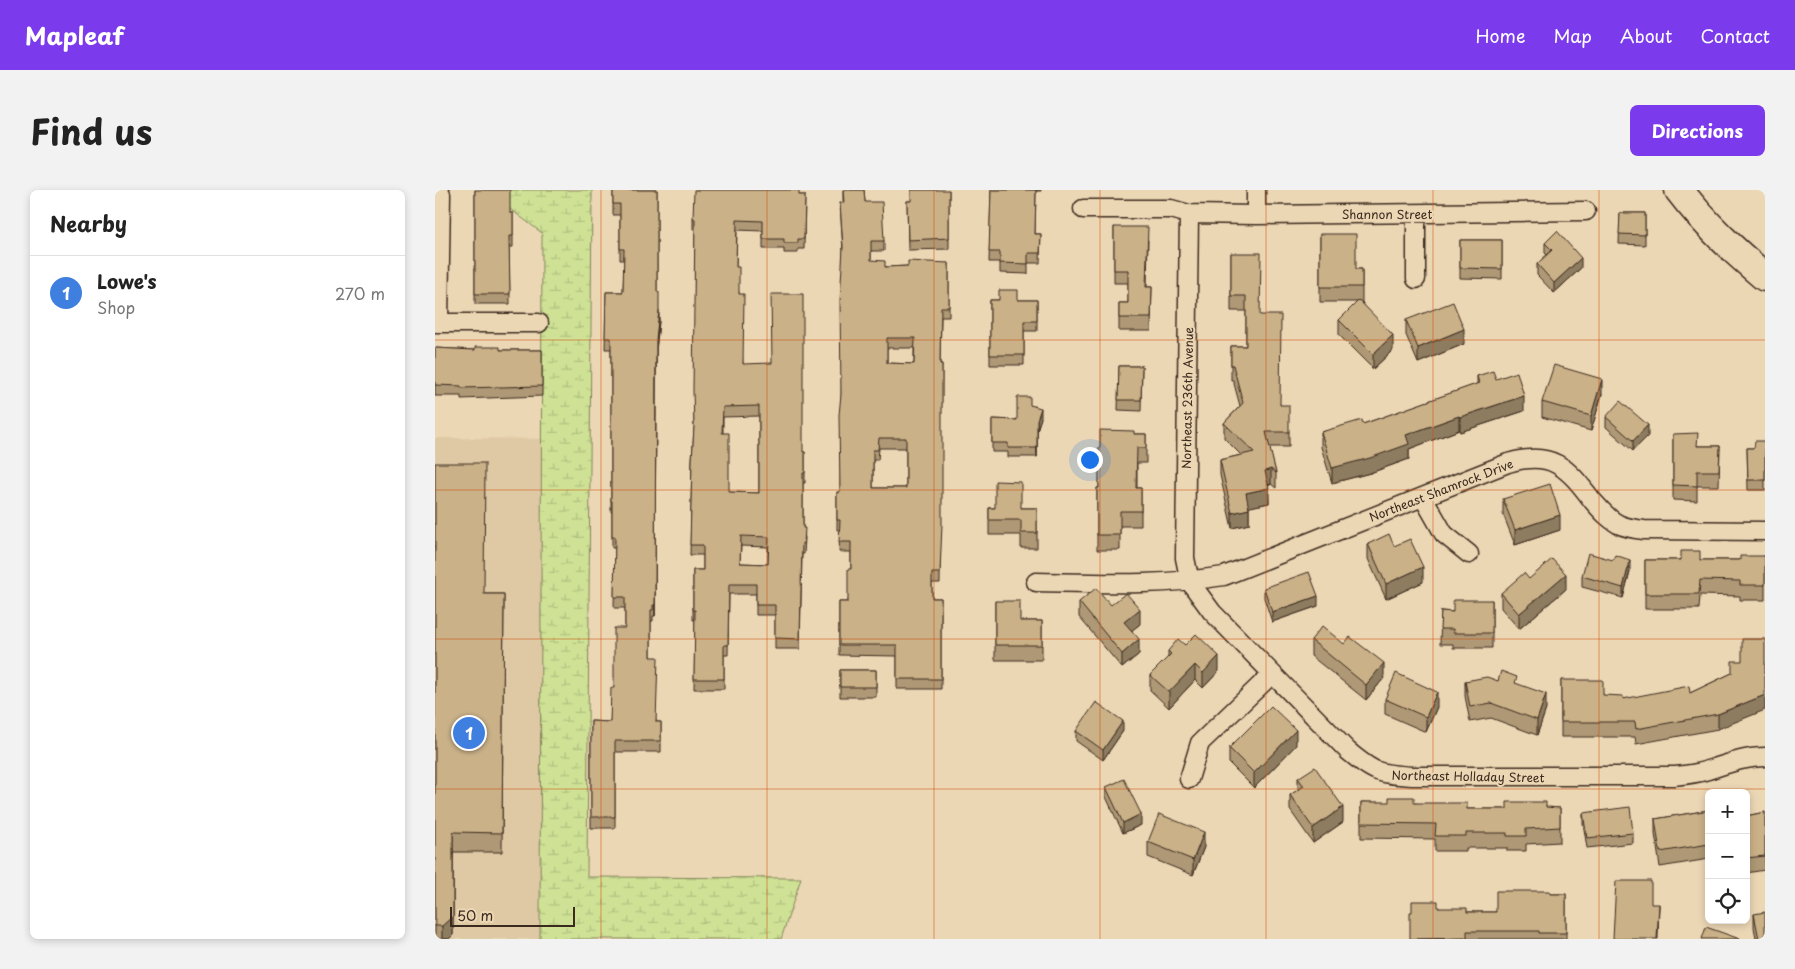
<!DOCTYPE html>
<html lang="en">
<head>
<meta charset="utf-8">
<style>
	body { margin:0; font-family:"Playpen Sans",sans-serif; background:#f2f2f2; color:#222 }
	.controls { position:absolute; right:15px; bottom:15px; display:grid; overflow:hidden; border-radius:8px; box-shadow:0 2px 8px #0003 }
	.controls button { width:45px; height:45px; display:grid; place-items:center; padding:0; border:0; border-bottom:1px solid #e0e0e0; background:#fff; color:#222; font:25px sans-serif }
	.scale { position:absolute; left:15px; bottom:12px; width:125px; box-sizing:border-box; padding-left:5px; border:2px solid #3b2a1e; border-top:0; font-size:14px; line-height:18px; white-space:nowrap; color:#3b2a1e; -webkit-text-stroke:4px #ecd7b5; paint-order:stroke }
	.you { position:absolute; left:654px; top:269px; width:18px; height:18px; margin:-12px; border:4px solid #fff; border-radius:50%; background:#1a73e8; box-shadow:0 0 0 8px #1a73e833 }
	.badge { display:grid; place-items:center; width:32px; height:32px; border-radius:50%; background:#7c3aed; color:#fff; font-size:16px; font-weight:700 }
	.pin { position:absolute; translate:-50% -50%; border:2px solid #fff; box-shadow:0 1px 5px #0006 }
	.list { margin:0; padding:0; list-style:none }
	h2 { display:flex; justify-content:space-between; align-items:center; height:65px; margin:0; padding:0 20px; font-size:21px }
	h2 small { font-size:16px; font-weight:400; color:#767676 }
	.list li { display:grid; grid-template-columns:32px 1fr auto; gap:15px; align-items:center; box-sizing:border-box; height:75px; padding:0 20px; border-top:1px solid #e0e0e0 }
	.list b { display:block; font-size:19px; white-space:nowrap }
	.list p { margin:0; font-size:16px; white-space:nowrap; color:#767676 }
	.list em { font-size:16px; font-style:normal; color:#767676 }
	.icon { flex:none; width:28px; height:28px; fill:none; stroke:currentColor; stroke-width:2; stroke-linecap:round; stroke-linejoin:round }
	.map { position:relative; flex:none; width:1330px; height:749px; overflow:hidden; border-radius:8px }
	header { display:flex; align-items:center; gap:30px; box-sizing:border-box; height:70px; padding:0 25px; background:#7c3aed; color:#fff }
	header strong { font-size:24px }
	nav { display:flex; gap:28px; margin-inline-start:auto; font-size:18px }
	.intro { display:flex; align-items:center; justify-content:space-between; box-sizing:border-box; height:120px; padding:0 30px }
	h1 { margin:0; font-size:35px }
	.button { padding:12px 22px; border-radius:8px; background:#7c3aed; color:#fff; font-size:18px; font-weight:700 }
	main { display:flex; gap:30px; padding:0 30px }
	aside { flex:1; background:#fff; border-radius:8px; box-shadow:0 2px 8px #0003 }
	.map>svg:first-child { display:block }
	.built { fill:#dfc9a5 }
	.wetland { fill:url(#wetland-marsh); stroke:#84865a }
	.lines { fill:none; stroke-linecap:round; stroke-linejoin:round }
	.minor-casing { stroke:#3b2a1e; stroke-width:21 }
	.trunk-casing { stroke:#3b2a1e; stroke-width:31 }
	.minor { stroke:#ecd7b5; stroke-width:18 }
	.trunk { stroke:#ecd7b5; stroke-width:28 }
	.wall { fill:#ae9875; stroke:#3b2a1e; fill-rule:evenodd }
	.shaded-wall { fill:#8d7c5f; stroke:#3b2a1e }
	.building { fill:#cab188; stroke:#3b2a1e; fill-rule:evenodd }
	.grid { fill:none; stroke:#ce520f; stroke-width:1; stroke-opacity:0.55 }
	.labels { text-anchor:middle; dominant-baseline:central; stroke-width:4; stroke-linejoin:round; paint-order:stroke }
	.street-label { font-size:12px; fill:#3b2a1e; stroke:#ecd7b5 }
</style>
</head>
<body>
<header>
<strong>Mapleaf</strong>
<nav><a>Home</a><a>Map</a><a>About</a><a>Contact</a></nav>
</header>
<div class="intro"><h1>Find us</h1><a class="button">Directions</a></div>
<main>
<aside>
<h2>Nearby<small></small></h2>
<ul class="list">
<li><span class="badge" style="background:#3f7fe0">1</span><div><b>Lowe's</b><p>Shop</p></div><em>270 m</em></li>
</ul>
</aside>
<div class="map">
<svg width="1330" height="749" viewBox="0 0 1330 749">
	<defs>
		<pattern id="wetland-marsh" width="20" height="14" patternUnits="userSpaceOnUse" patternTransform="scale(1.25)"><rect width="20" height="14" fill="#cee195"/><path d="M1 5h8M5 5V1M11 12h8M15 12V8" fill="none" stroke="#b2c180"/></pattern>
	</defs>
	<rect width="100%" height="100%" fill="#ecd7b5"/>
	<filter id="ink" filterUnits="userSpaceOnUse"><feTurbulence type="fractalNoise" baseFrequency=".02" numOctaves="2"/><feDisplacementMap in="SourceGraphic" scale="10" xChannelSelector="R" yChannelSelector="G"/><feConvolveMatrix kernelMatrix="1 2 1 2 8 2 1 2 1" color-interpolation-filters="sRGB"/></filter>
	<g filter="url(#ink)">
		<path class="built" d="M0,248L155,249L151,749H0Z"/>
		<path class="wetland" d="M50,0H157L152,687L366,688L346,749H105L107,43Z"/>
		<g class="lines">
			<g class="minor-casing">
				<path id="minor" d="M821,0V25
					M648,19H736L754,24L821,25L1151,21
					M754,24L750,368L755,392L777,422L913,561C939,583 944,584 977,586H1239C1249,585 1260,584 1270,581C1290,575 1308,567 1330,567
					M981,89V24
					M0,133H104
					M4,133L6,4
					M988,307L1009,344L1034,364
					M601,392C664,393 726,396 789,386L1073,273C1117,260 1132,277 1157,310C1165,319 1172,328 1183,334C1191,338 1200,339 1209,340L1330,341
					M754,589L765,553L837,484"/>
			</g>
			<g class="trunk-casing">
				<path id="trunk" d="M1244,0C1270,34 1298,60 1330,87"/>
			</g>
			<use href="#minor" class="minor"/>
			<use href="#trunk" class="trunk"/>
		</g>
		<path class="wall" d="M40,0L75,23H78V57H74L75,114H40Z
			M178,0H222V102L224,131L221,161L220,426H218V431H216V467L221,532H226V562H180V638H156V531L175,532L179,498L190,438V418H179L180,358H177V322H176V159H170L171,102H188L189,70H185V25H178Z
			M408,0H429L430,12L449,51V61H436V70L450,77L473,76L514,73V127H506L505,174H507L505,393H497V408H506V499H462V466L404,465V412H413L416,379V362H404L405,340H402V302H405L408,62L405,13H408ZM452,158H479V174L452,173ZM444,258H471V298H438V270H443Z
			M514,0V59L473,60L472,11H476Z
			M556,0H606V1H601L600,44H606L605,73H593V84L565,83V72H554Z
			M364,5H370L369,59H363V63H349V59H328V41L302,40L301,77L304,104L308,174L368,262H370V293H368V338L370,348L369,364H367L365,459H340V425H321V404H294L293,465H289V499H259L260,430H258V380H268V365H255L257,271L259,239L260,39H258V28ZM324,226V303L294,302L288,243V227ZM306,356L333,357V374L305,373Z
			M1185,23H1210V55L1184,54Z
			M679,37L713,50L712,97H717L716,141H684V113H693V93H679Z
			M885,44L921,79H927V112L958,160L938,179L904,145V130L922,112H885Z
			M1025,50H1067V89L1025,88Z
			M1110,53L1146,78L1119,103L1102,85V74L1112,65L1110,63Z
			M796,63L825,125L845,215L854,242V257H834L841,283V298L836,294L833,295L834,313L814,317V334L797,338L785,285V270L806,265L789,248V233L805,216L798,190H796V156H811V121H796Z
			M555,110H602V141H589V175H555Z
			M971,130L1029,154L983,173L971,145Z
			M0,158L40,160H107V206L26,209V206H0Z
			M684,176H707L706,221L683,220Z
			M1042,186L1061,189L1089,221L1025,242L1024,240L974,259V269L935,283L897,293L886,257V242L928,234L1042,194Z
			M1167,204L1156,241L1107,227V212Z
			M595,215L606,228L602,240V267H573V262H557V229L582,230Z
			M1171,227L1213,246L1198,261L1171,237Z
			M699,244H711V273H702V298H706V336H685V360H662V298H664L665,257Z
			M1238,244L1263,256H1285L1284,296H1262V311L1238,310Z
			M1330,251V300H1313L1312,258H1319Z
			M0,273L49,404H69L67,662H18V745L14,749H0Z
			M1068,309L1125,340L1080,355L1068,324Z
			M554,318H602V358H586V345H554Z
			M933,354L959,356L988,392L951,409L933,369Z
			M1330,366V410H1305V406L1265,405L1264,419H1210V370H1305Z
			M1178,370L1195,381L1188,408L1147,397V386Z
			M1094,389L1131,399L1084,439L1066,418V403Z
			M829,398L883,416L837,432L829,408Z
			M1057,410V458H1018V454H1005L1006,421L1018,422Z
			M560,411L585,431H607V470H560Z
			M644,412L676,415L705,434L697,440L704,464L687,478L644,427Z
			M1330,449L1283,539L1201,554L1200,547H1126V490L1168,505L1188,509L1255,503L1297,483L1307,471Z
			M876,450L909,454L949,488L931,510L876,466Z
			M750,455L784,481L768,498L760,490L734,518L715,500V485L733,467V461Z
			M405,480H441V507H405Z
			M1030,491H1063L1082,494L1111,519L1102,545L1056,528L1035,532L1030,506Z
			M950,509L1002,517L991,542L950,524Z
			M641,541H688L668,570L641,551Z
			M861,555L819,598L794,573V558Z
			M863,588L908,632L878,653L855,620V605L863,600Z
			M671,597L706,635L688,643L671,607Z
			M926,612L979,613L1032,619H1072L1111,617L1125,618V652L1091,654V661H1072V658H1031V661H1000V649L926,648Z
			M1274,620V669L1225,677L1220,644V629Z
			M1330,622V680L1311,683V626Z
			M1148,623L1198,643V653L1152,658L1148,633Z
			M713,652L769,657L758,685L713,667Z
			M1115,704H1131V749H975L1003,718L1032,722H1061Z
			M1319,724L1330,749H1321L1319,737Z"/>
		<path class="shaded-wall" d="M1146,68V78L1119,103V93Z
			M224,120V131L221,161L220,426L221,150Z
			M1029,139V154L983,173V158Z
			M958,145V160L938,179V164Z
			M1167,189V204L1156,241V226Z
			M1089,206V221L1025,242V227Z
			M606,218V228L602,240V267V230Z
			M1024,226V240L974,259V269L935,283L897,293V278L971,245Z
			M1213,235V246L1198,261V251Z
			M836,279V294L830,296V281Z
			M834,298V313L811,318V303Z
			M814,319V334L797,338V323Z
			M1125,325V340L1080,355V340Z
			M1195,370V381L1188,408V398Z
			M988,377V392L951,409V394Z
			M1131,384V399L1084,439V424Z
			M883,406V416L837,432V422Z
			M705,419V434L689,447V432Z
			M704,449V464L687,478V464Z
			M784,466V481L768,498V483Z
			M949,473V488L931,510V495Z
			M760,475V490L734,518V502Z
			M1002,502V517L991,542V527Z
			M1111,504V519L1102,545V530Z
			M1330,505V520L1283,539V524Z
			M688,531V541L668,570V560Z
			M861,540V555L819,598V583Z
			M908,617V632L878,653V638Z
			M706,624V635L688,643V633Z
			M18,642V745L14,749H7V736Z
			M769,642V657L758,685V670Z
			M1224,714L1223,749H1222Z"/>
		<path class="building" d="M40,0H75V23H78V46H74L75,104H40Z
			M178,0H222V102H224V120L221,150L220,415H218V420H216V467H223L221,532H226V551H180V627H156V531L175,532L176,498H179V438H190V407H179L180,347H177V311H176V148H170L171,102H188L189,59H185V14H178Z
			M259,0H364V5H370L369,49H363V53H349V49H328V31L302,30L301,77H304V104H309L308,174L337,173L336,104H368V262H370V283H368V338H370L369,354L367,353L365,449L340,448V415H321V394H294L293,455H289V489H259L260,420H258V380H268V355H255L257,271L259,236L258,200L260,29L258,28ZM324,216V303L294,302V243H287L288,217ZM306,346L334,347L333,374L305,373Z
			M408,0H429L430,12H447L449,51H436V70L450,71V77L473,76V71L514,73V117H506L505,174H507V334L505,383H497V408H506V489H462V455H404V412H413V379H416V352H404L405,330H402V302H405L404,225L406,204L405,111L408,57L405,13H409ZM452,148H480L479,174L452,173ZM444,248H471V298H438V260H443Z
			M476,0H514V48L473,50L472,11H476Z
			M556,0H601L600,44H606L605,63H593V74L565,73V62H554Z
			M1185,23H1210V45L1184,44Z
			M679,37H713L711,97H717L716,128H684V113H693V80H679Z
			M1122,41L1146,68L1119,93L1102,74L1117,60L1110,53Z
			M885,44H921V79H927V97H885Z
			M1025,50H1067V79L1025,78Z
			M796,63H826L825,125H846L845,215H854V242H831L841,283L836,279L830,281L834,298L811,303L814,319L797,323L785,270L819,262L789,233L808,213L798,175H796V156H811V106H796Z
			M564,100H583V110H602V131H589V165H555V110H564Z
			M924,110L958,145L938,164L904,130Z
			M1018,112L1029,139L983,158L971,130Z
			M40,157H65V160H107V196L26,198V196L0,195V158L40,160Z
			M1119,175L1167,189L1156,226L1107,212Z
			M684,176H707L706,210H683Z
			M1058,181L1061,189L1082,182L1089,206L1025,227L1024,226L971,245L974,254L935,268L897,278L886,242L927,230L928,234L1044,193L1042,186Z
			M582,207H595V215L606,218L602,230V258H573V253H557V229L582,230Z
			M1185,211L1213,235L1198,251L1171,227Z
			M665,240L699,241V244H711V258H702L701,298H706V321H685V345H662V298H664V257H665Z
			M1263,243L1262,256H1285L1284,281H1262V296L1238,295V244Z
			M1320,251H1330V290H1313L1312,258H1319Z
			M0,273H50L49,404H69L67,643L18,642V726L7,736H0Z
			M560,291L586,292V318H602V343H586V330H554V318H560Z
			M1115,294L1125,325L1080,340L1068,309Z
			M954,344L959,356L975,349L988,377L951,394L933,354Z
			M1246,361H1265V370H1305V366H1330V395H1305V391L1265,390L1264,404H1210V370H1246Z
			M1153,363L1178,370L1180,365L1195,370L1188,398L1147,386Z
			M1117,369L1131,384L1084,424L1066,403L1089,383L1094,389Z
			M874,382L883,406L837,422L829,398Z
			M661,398L676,415L691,403L705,419L689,432L704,449L687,464L644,412Z
			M1018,410H1057V443H1018V439H1005L1006,421L1018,422Z
			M560,411H585V431H607V455H560Z
			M887,436L909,454L915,447L949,473L931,495L876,450Z
			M761,444L784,466L768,483L760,475L734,502L715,485L736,464L733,461L743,449L750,455Z
			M1307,449H1330V505L1283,524L1201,539L1200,532H1126V490H1168V505L1188,506V509L1254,496L1255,503L1297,483V471H1307Z
			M405,480H441V497H405Z
			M1066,481L1082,487L1080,493L1111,504L1102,530L1056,513L1035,517L1030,491L1052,487L1063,491Z
			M961,483L1002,502L991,527L950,509Z
			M661,512L688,531L668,560L641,541Z
			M836,516L861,540L819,583L794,558Z
			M880,577L908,617L878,638L855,605L869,596L863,588Z
			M689,589L706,624L688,633L671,597Z
			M954,607H979V613H1032V619H1072V612H1111V617L1125,618V637L1091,639V646H1072V643H1031V646H1000L1001,634L926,633V612H954Z
			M1195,617L1198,643L1152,648L1148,623Z
			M1274,620V654L1225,662L1220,629Z
			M1330,622V666L1311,668V626Z
			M724,624L769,642L758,670L713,652Z
			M1181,691H1216V714H1224L1222,749H1178Z
			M1061,701H1115V704H1131V743H1104V741H1032V748L975,749V722H977V711H1003V718H1032V722H1061Z
			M1330,722V749H1324L1319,724Z
			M1271,737L1305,749H1267Z"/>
	</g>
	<path class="grid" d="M166,0V749M332,0V749M499,0V749M665,0V749M831,0V749M998,0V749M1164,0V749M0,150H1330M0,300H1330M0,449H1330M0,599H1330"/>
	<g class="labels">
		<g class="street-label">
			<text x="952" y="24">Shannon Street</text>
			<text transform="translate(752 208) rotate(-89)">Northeast 236th Avenue</text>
			<text transform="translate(1006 300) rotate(-21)">Northeast Shamrock Drive</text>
			<text transform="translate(1033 586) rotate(1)">Northeast Holladay Street</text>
		</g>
	</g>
</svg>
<div class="controls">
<button>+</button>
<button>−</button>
<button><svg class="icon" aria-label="locate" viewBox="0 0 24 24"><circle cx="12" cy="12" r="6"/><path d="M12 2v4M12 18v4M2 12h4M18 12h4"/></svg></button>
</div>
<div class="scale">50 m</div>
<div class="you"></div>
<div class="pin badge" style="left:34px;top:543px;background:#3f7fe0">1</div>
</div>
</main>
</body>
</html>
